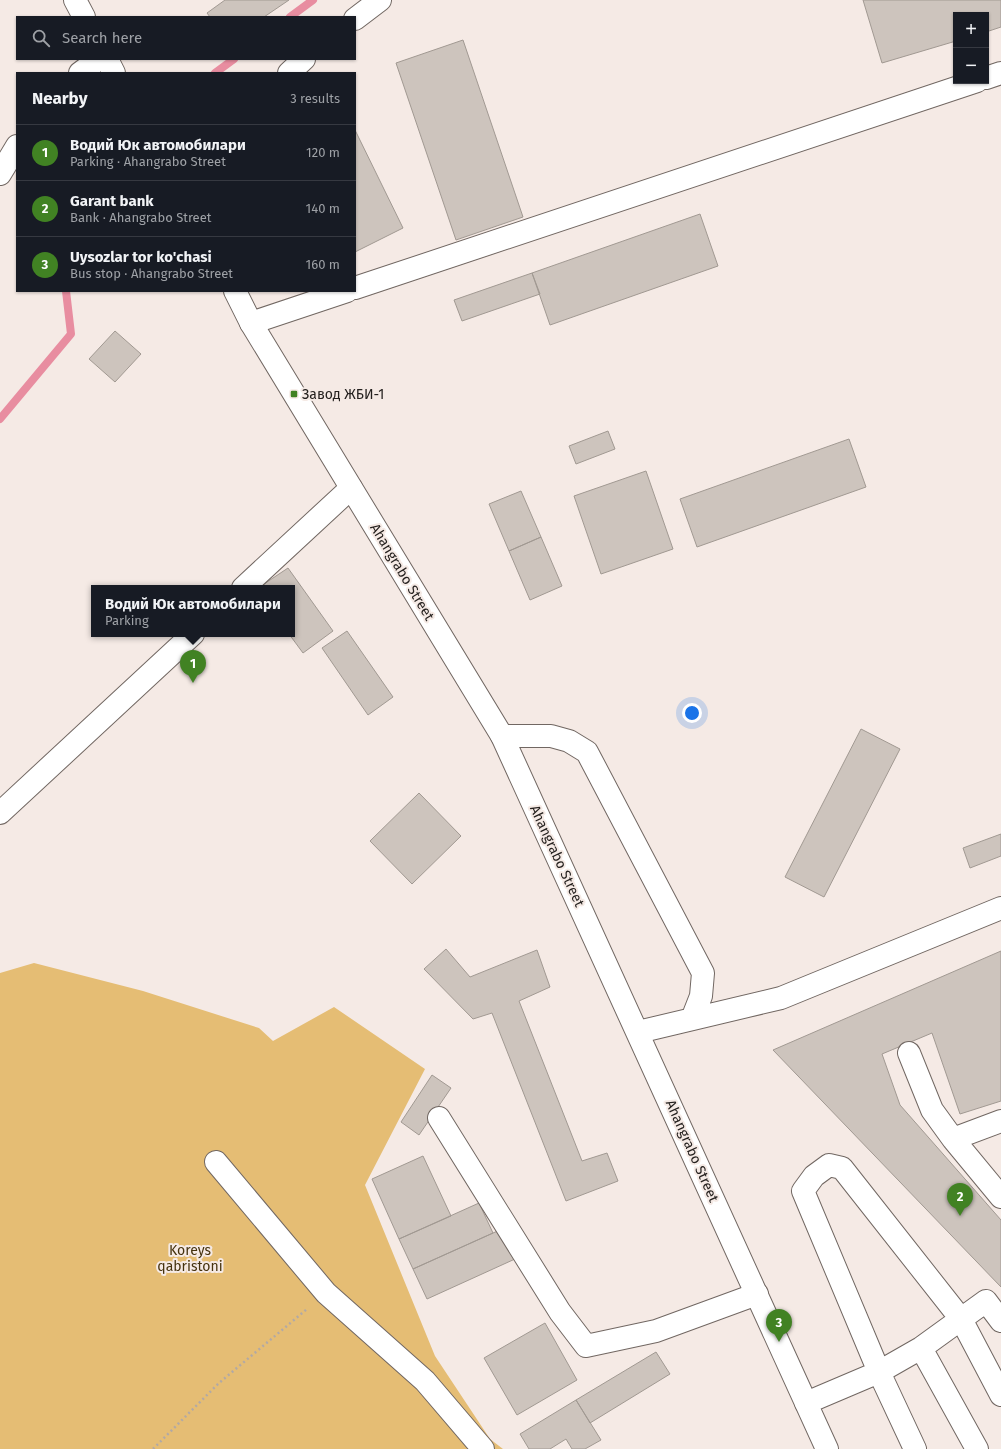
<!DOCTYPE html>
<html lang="en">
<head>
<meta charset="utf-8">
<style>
	body { margin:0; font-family:"Fira Sans",sans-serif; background:#20242c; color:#f1f3f6 }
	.controls { position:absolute; right:12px; top:12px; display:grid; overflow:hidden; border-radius:0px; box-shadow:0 1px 3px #0004 }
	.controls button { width:36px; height:36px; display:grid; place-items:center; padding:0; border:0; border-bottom:1px solid #363941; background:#171b24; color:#f1f3f6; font:20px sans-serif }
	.you { position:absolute; left:692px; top:713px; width:14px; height:14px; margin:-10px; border:3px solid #fff; border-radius:50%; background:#1a73e8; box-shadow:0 0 0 6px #1a73e833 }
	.badge { display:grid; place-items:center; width:26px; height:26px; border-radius:50%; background:#418223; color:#fff; font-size:13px; font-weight:700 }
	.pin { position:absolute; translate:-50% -33px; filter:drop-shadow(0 1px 2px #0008) }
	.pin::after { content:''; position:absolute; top:21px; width:14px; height:12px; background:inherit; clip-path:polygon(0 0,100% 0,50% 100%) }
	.popup { position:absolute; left:91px; top:585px; width:204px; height:52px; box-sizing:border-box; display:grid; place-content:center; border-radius:0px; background:#171b24; filter:drop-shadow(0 1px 3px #0005); font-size:13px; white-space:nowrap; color:#9ea1a6 }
	.popup b { font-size:15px; color:#f1f3f6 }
	.popup::after { content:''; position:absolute; left:50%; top:100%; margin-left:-8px; border:8px solid transparent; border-top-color:#171b24 }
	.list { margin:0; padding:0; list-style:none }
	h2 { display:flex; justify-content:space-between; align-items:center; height:52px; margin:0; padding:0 16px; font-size:17px }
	h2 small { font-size:13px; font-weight:400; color:#9ea1a6 }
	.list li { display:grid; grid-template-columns:26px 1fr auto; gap:12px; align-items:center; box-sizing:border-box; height:56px; padding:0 16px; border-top:1px solid #363941 }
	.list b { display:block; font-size:15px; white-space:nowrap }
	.list p { margin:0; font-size:13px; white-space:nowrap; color:#9ea1a6 }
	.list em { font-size:13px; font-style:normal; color:#9ea1a6 }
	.icon { flex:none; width:22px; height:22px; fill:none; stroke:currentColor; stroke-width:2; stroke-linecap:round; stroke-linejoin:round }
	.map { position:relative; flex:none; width:1001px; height:1449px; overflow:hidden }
	.search { position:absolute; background:#171b24; box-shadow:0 1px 3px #0004; left:16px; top:16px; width:340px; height:44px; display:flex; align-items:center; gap:10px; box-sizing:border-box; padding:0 14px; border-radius:0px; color:#9ea1a6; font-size:15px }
	.panel { position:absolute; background:#171b24; box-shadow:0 1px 3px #0004; left:16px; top:72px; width:340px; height:220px; border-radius:0px }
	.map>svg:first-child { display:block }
	.green { fill:#e5bd74 }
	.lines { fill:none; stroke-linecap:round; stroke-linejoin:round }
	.stream { stroke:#e88da0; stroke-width:8 }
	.building { fill:#cdc4bd; stroke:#a19992 }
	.minor-casing { stroke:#716762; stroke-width:24 }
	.major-casing { stroke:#716762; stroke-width:24 }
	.path { stroke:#b2a9a5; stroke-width:2.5; stroke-dasharray:2 3; stroke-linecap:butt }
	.minor { stroke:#fff; stroke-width:22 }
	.major { stroke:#fff; stroke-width:22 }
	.poi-dot { fill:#418223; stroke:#f5eae5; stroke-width:1.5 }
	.labels { text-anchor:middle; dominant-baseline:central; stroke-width:4; stroke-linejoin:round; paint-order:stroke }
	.poi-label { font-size:14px; fill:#25211f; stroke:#f5eae5; text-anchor:start }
	.street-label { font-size:14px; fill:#25211f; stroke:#f5eae5 }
	.park-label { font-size:14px; fill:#45320e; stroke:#f5eae5 }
</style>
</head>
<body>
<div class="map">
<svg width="1001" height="1449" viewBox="0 0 1001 1449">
	<rect width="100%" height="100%" fill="#f5eae5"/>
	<path class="green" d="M34,963L143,991L259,1028L273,1041L334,1007L425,1069L365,1185L435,1356L490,1439L503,1449H0V973Z"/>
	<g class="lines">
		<path class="stream" d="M290,17L313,0
			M215,73L234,59
			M0,419L71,334L66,291"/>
	</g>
	<path class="building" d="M225,0H289L264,17H210L207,13Z
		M863,0H1001V27L986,32V15H956V41L882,63Z
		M463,40L523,217L456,240L396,63Z
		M355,130L403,228L355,252Z
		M700,214L718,266L550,325L532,273Z
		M532,273L540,294L462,321L454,300Z
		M115,331L141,354L115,382L89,359Z
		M608,431L615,449L576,464L569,446Z
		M849,439L866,487L697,547L680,499Z
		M646,471L673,549L601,574L574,496Z
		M521,491L541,537L509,551L489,504Z
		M541,537L562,586L530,600L509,551Z
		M288,568L333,631L303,653L289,634H292V588H258Z
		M347,631L393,697L368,715L322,648Z
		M861,729L900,749L824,897L785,877Z
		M419,793L461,836L412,884L370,841Z
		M1001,834V856L970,868L963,848Z
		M446,949L470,977L537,950L550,987L519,1001L582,1161L607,1153L618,1181L566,1201L492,1013L473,1019L424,969Z
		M1001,951V1101L960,1114L932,1033L882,1054L900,1105L1001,1220V1287L773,1050Z
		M432,1075L451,1088L419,1135L401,1122Z
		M423,1156L451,1216L399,1239L372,1179Z
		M479,1203L493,1233L413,1269L399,1239Z
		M502,1229L515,1259L427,1299L413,1269Z
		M545,1323L577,1380L517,1415L484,1358Z
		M656,1352L670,1374L590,1423L576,1400Z
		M576,1400L601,1440L585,1449H572L566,1439L550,1449H529L520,1434Z"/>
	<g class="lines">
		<g class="minor-casing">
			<path id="minor" d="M75,0L84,17
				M107,59L114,73
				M80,73L99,59
				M986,78L1001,73
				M0,174L17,146
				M355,288L977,81
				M251,323L347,291
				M243,588L351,488
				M502,736H551L569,741L587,752L703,973L701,996L692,1019
				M0,813L193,634
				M638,1032L781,998L1001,908
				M909,1053L932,1110L953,1139L1001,1197
				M439,1118L560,1312L586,1346L656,1331L757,1294
				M953,1139L1001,1121
				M216,1162L326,1293L425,1381L483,1449
				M921,1348L977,1449
				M806,1403L879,1372L921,1348L986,1301L1001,1321
				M915,1449L879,1372L803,1191L814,1176L829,1165L842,1168L961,1319L1001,1395"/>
		</g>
		<g class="major-casing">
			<path id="major" d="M355,19L380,0
				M289,73L304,59
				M235,291L251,323L502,736L827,1449"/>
		</g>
		<path class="path" d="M153,1449L219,1383L307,1309"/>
		<use href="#minor" class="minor"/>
		<use href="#major" class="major"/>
	</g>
	<rect class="poi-dot" x="290" y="390" width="8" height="8" rx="2"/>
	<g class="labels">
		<g class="poi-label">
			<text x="302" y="394">Завод ЖБИ-1</text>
		</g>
		<g class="street-label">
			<text transform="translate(402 572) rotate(59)">Ahangrabo Street</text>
			<text transform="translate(557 856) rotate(65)">Ahangrabo Street</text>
			<text transform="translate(692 1151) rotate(66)">Ahangrabo Street</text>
		</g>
		<g class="park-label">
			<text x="190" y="1250">Koreys<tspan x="190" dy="16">qabristoni</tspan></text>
		</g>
	</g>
</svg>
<div class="controls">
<button>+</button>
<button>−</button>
</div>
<div class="you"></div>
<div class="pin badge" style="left:193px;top:683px">1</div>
<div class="popup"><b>Водий Юк автомобилари</b>Parking</div>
<div class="pin badge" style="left:960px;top:1216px">2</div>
<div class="pin badge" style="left:779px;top:1342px">3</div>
<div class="search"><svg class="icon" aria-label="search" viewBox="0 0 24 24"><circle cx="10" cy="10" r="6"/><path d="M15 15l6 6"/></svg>Search here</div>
<section class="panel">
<h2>Nearby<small>3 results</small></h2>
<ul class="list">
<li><span class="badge">1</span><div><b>Водий Юк автомобилари</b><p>Parking · Ahangrabo Street</p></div><em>120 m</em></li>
<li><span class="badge">2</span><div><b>Garant bank</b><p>Bank · Ahangrabo Street</p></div><em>140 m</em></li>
<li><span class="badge">3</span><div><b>Uysozlar tor ko'chasi</b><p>Bus stop · Ahangrabo Street</p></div><em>160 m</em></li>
</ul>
</section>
</div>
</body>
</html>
